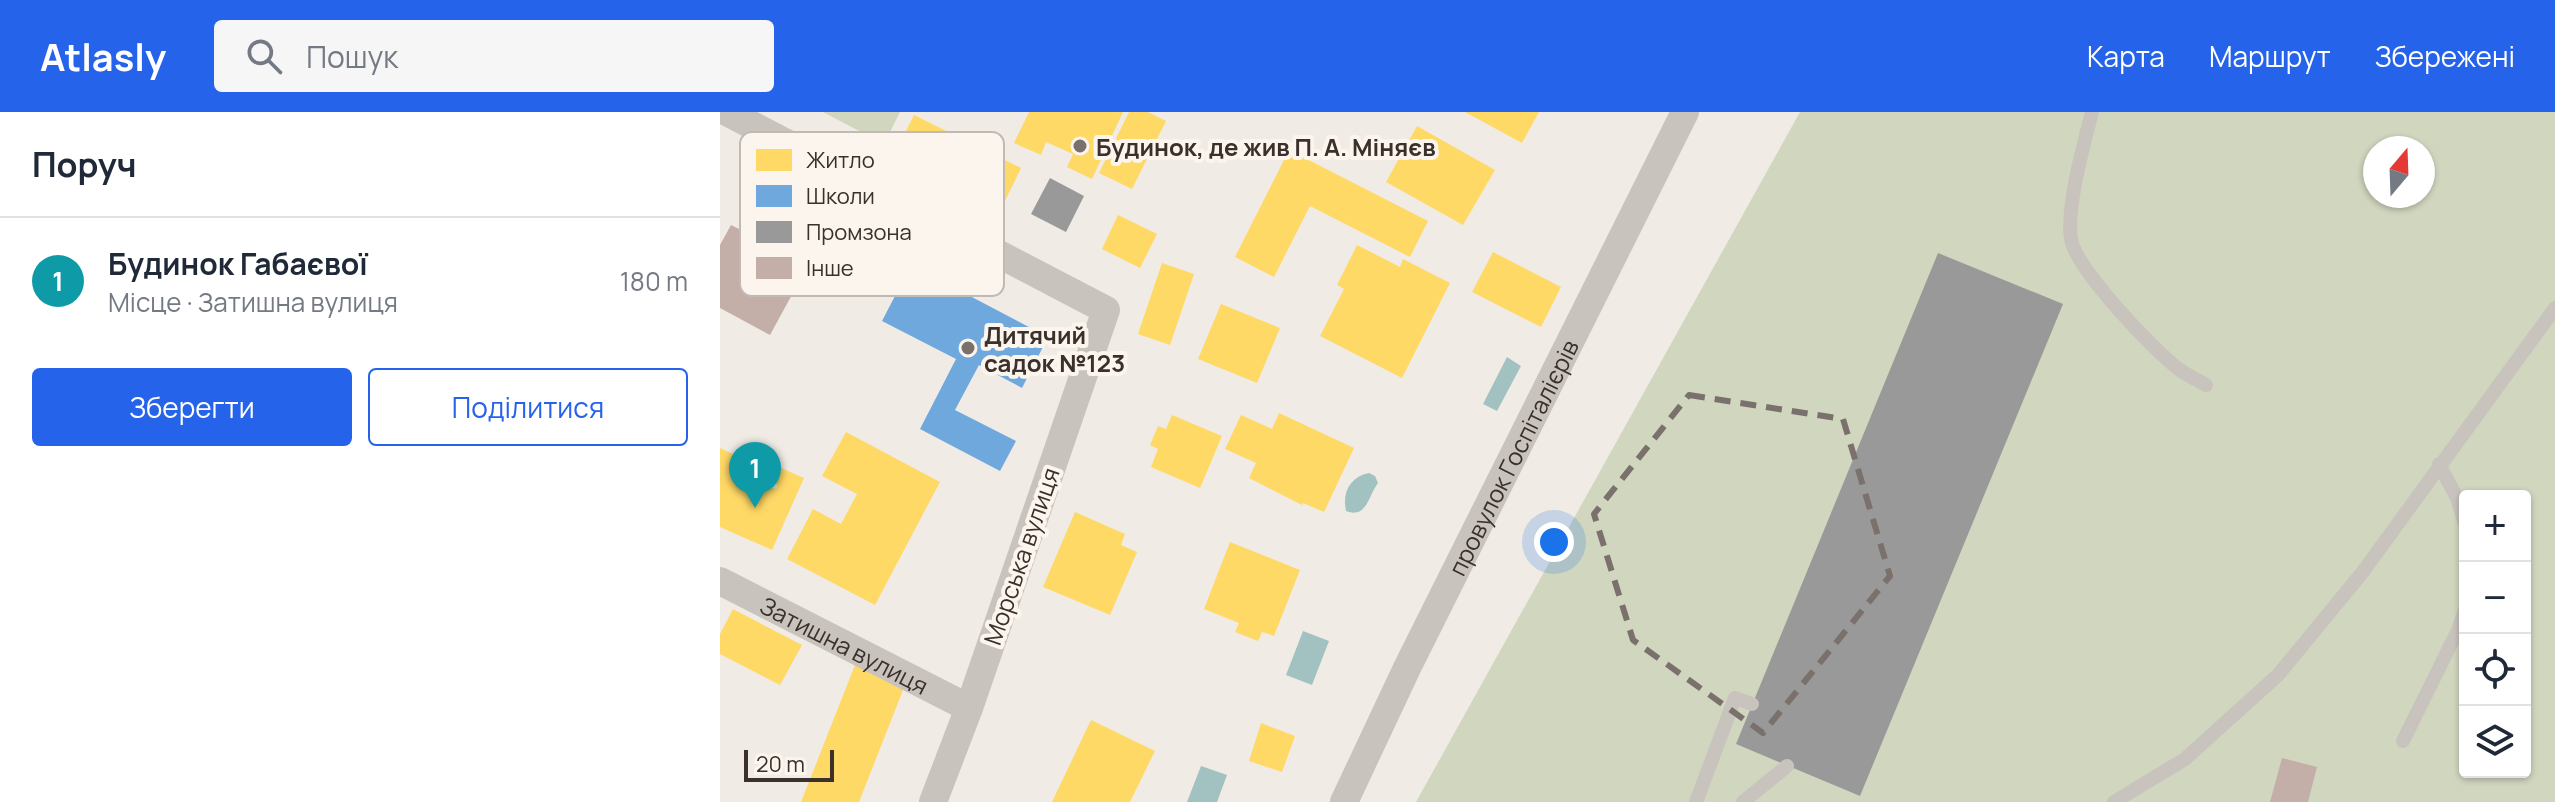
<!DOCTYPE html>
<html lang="uk">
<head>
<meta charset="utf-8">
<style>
	body { margin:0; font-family:Manrope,sans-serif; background:#f6f6f7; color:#1f2937 }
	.controls { position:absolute; right:24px; bottom:24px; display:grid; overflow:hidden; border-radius:8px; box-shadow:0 2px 6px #0004 }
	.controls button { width:72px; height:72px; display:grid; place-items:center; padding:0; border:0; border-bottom:2px solid #e0e1e3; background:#fff; color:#1f2937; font:40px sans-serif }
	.compass { position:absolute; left:1643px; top:24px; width:72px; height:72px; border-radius:50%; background:#fff; box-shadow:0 2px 6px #0004; rotate:19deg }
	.scale { position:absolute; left:24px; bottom:20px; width:90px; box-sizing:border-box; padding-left:8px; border:4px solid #3b302b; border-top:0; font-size:22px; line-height:28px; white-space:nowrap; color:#3b302b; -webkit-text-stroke:6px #fbf5ee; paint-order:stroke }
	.you { position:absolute; left:834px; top:430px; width:28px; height:28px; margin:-20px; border:6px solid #fff; border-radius:50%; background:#1a73e8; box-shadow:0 0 0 12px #1a73e833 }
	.badge { display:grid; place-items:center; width:52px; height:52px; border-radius:50%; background:#2563eb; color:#fff; font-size:26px; font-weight:700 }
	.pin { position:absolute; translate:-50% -66px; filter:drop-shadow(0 2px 4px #0008) }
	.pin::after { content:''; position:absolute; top:42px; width:28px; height:24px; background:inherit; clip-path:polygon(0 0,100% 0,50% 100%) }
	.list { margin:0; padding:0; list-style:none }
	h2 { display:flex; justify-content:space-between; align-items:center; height:104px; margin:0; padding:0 32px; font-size:34px }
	h2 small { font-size:26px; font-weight:400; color:#747a83 }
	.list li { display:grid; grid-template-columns:52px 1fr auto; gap:24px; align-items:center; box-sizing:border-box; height:128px; padding:0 32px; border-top:2px solid #e0e1e3 }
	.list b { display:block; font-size:30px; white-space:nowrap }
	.list p { margin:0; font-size:26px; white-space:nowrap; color:#747a83 }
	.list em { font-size:26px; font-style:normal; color:#747a83 }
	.actions { display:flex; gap:16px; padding:24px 32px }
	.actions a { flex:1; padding:18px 0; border:2px solid #2563eb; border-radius:8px; text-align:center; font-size:28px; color:#2563eb }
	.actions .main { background:#2563eb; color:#fff }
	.icon { flex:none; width:44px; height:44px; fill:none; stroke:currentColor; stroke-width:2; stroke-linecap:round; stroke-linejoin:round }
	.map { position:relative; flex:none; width:1835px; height:690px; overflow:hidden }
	header { display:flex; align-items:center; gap:48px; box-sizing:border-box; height:112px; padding:0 40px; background:#2563eb; color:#fff }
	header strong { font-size:38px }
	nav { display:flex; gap:44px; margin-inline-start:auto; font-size:28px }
	.search { width:560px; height:72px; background:#f6f6f7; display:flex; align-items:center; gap:20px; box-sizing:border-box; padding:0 28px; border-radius:8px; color:#747a83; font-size:30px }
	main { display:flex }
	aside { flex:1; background:#fff }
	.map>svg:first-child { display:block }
	.green { fill:#d1d6bf; fill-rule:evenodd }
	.water { fill:#a1c2c1 }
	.homes { fill:#ffd966 }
	.schools { fill:#6fa8dc }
	.industry { fill:#999 }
	.building { fill:#c3afa7 }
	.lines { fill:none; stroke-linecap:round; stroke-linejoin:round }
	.service { stroke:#c9c3be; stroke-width:14 }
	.minor { stroke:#c9c3be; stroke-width:28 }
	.marked { fill:none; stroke:#7a716c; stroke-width:6; stroke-dasharray:16 10; stroke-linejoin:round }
	.poi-dot { fill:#7a716c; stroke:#fbf5ee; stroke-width:3 }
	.labels { text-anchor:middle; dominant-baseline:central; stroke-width:8; stroke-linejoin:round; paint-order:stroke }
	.poi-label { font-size:24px; font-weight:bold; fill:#3b302b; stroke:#fbf5ee; text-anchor:start }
	.street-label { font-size:24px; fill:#3b302b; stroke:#fbf5ee }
	.key { fill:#fbf5ee; stroke:#c1bab4; stroke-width:2 }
	.key-label { font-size:22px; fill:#3b302b }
</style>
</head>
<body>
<header>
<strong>Atlasly</strong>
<div class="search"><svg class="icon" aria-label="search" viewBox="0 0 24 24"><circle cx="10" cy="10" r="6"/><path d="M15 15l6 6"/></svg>Пошук</div>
<nav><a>Карта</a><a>Маршрут</a><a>Збережені</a></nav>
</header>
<main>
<aside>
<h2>Поруч<small></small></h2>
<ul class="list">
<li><span class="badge" style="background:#0f9aa8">1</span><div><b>Будинок Габаєвої</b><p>Місце · Затишна вулиця</p></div><em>180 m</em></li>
</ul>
<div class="actions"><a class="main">Зберегти</a><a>Поділитися</a></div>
</aside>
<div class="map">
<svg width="1835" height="690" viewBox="0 0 1835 690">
	<rect width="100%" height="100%" fill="#f0ebe5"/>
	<path class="green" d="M103,0H180L164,32Z
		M1080,0H1835V690H696ZM1655,36H1703V84H1655ZM1745,384H1805V660H1745Z"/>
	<path class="water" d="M787,245L801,254L777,299L763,292Z
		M649,361L655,364L658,371C648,384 647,407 626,399C622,380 630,365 649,361Z
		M583,519L609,529L592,573L566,563Z
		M481,654L507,663L497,690H467Z"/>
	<path class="homes" d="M309,0H403L372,67L347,55L353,42L326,30L321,43L294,31Z
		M409,0H428L446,9L412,77L379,61Z
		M745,0H819L802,31Z
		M194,3L301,56L284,91L177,37Z
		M697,14L775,58L743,113L666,70Z
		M569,38L708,109L690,145L590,94L554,165L515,145Z
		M398,103L437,122L420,156L382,137Z
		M637,133L680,155L683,147L730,171L682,266L600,224L624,177L617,173Z
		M773,140L841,175L821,215L752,180Z
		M442,151L474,162L450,233L418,222Z
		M501,192L560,216L537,271L478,247Z
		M559,301L634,336L604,400L583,391L582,393L529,366L536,351L505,337L521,303L552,317Z
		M452,303L502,324L480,376L431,355L438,337L430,333L438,314L446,317Z
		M126,320L220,370L155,493L67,447L93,397L121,412L137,382L102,364Z
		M0,336L37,353L31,367L56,377L58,373L45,368L52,352L84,366L52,438L0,415Z
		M355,400L405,422L401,433L417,440L390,503L323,475Z
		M510,430L580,458L554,524L542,520L538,529L515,520L519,511L484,497Z
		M13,497L82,533L60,573L0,542V522Z
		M135,553L185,573L139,690H81Z
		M371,608L435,639L410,690H332Z
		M541,611L575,624L562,660L529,649Z"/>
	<path class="schools" d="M191,153L328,225L302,276L259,253L235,298L296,329L280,359L200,317L236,247L162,209Z"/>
	<path class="industry" d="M330,66L364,84L346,120L311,102Z
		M1218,141L1343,192L1140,684L1016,632Z"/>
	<path class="building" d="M35,87L104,124L50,223L0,196V133L11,113L19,117Z
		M1562,646L1597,655L1588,690H1550Z"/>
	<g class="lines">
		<path class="service" d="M1372,0C1364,32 1346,95 1351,127C1356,157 1434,239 1460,258C1468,264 1478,268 1486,273
			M1719,352L1737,386L1745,412
			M1683,629L1738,518L1745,498
			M976,690L1015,586L1032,592
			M1023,690L1067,654
			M1394,690L1465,647L1558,563L1642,461L1835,196"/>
		<g class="minor">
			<path d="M7,0L386,198L249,596L213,690"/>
			<path id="s1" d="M0,469L249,596"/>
			<path id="s2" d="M624,690L687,556L965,0"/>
		</g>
	</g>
	<path class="marked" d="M969,283L1123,307L1170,464L1043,621L913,528L874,402Z"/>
	<g class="poi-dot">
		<circle cx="360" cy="34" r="8"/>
		<circle cx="248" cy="236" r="8"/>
	</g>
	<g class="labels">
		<g class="poi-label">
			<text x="376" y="34">Будинок, де жив П. А. Міняєв</text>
			<text x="264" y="222">Дитячий<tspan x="264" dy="28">садок №123</tspan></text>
		</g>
		<g class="street-label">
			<text stroke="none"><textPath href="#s2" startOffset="384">провулок Госпіталієрів</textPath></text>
			<text transform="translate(301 444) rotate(-71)">Морська вулиця</text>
			<text stroke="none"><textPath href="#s1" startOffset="140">Затишна вулиця</textPath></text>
		</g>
	</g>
	<rect x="20" y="20" width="264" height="164" rx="12" class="key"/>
	<rect x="36" y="37" width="36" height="22" fill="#ffd966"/>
	<rect x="36" y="73" width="36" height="22" fill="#6fa8dc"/>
	<rect x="36" y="109" width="36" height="22" fill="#999"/>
	<rect x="36" y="145" width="36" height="22" fill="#c3afa7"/>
	<g class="key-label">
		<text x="86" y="56">Житло</text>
		<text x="86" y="92">Школи</text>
		<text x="86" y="128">Промзона</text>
		<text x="86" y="164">Інше</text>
	</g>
</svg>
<div class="controls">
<button>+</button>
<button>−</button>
<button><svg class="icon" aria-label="locate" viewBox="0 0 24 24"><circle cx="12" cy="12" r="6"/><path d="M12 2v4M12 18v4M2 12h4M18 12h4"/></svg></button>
<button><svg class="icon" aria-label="layers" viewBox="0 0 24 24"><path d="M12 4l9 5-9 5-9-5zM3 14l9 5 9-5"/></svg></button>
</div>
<svg class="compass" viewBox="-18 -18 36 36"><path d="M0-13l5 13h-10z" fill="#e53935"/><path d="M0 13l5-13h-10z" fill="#747a83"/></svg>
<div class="scale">20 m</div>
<div class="you"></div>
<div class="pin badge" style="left:35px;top:396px;background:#0f9aa8">1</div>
</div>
</main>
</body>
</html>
